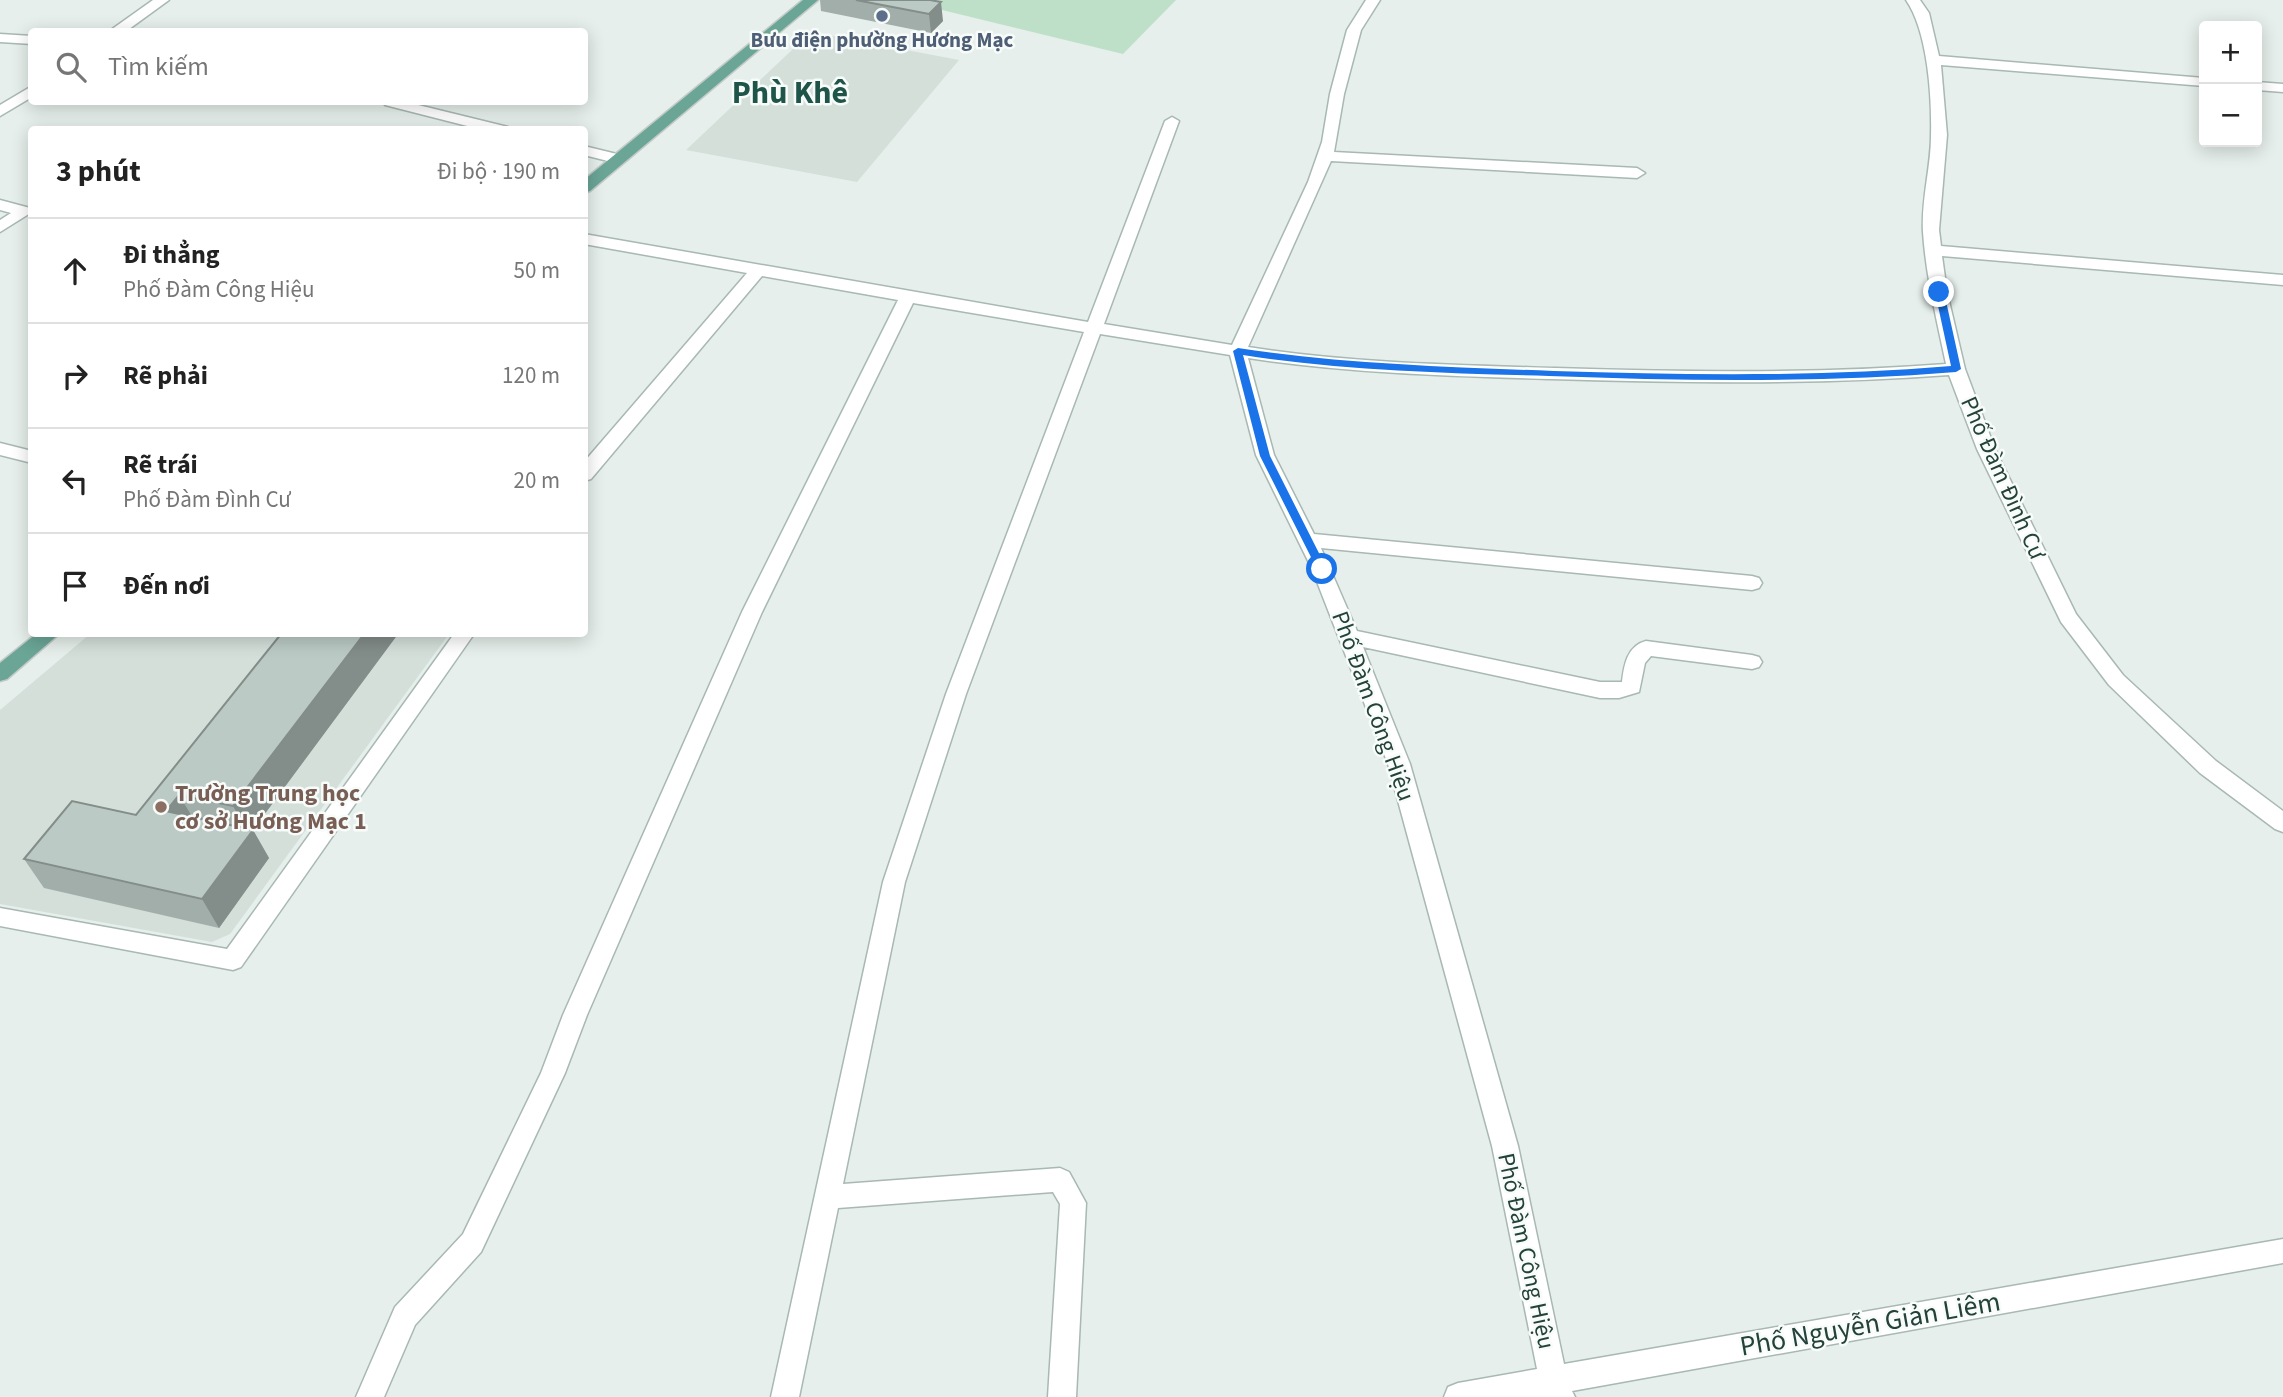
<!DOCTYPE html>
<html lang="vi">
<head>
<meta charset="utf-8">
<style>
	body { margin:0; font-family:"Source Sans 3",sans-serif; background:#f2f2f2; color:#222 }
	.controls { position:absolute; right:21px; top:21px; display:grid; overflow:hidden; border-radius:7px; box-shadow:0 4px 18px #0003 }
	.controls button { width:63px; height:63px; display:grid; place-items:center; padding:0; border:0; border-bottom:2px solid #e0e0e0; background:#fff; color:#222; font:35px sans-serif }
	.stop { position:absolute; width:21px; height:21px; margin:-16px; border:5px solid #1a73e8; border-radius:50%; background:#fff }
	.stop.end { background:#1a73e8; border-color:#fff; box-shadow:0 2px 7px #0008 }
	.list { margin:0; padding:0; list-style:none }
	h2 { display:flex; justify-content:space-between; align-items:center; height:91px; margin:0; padding:0 28px; font-size:30px }
	h2 small { font-size:23px; font-weight:400; color:#767676 }
	.list li { display:grid; grid-template-columns:46px 1fr auto; gap:21px; align-items:center; box-sizing:border-box; height:105px; padding:0 28px; border-top:2px solid #e0e0e0 }
	.list b { display:block; font-size:26px; white-space:nowrap }
	.list p { margin:0; font-size:23px; white-space:nowrap; color:#767676 }
	.list em { font-size:23px; font-style:normal; color:#767676 }
	.icon { flex:none; width:38px; height:38px; fill:none; stroke:currentColor; stroke-width:2; stroke-linecap:round; stroke-linejoin:round }
	.map { position:relative; flex:none; width:2283px; height:1397px; overflow:hidden }
	.search { position:absolute; background:#fff; box-shadow:0 4px 18px #0003; left:28px; top:28px; width:560px; height:77px; display:flex; align-items:center; gap:18px; box-sizing:border-box; padding:0 24px; border-radius:7px; color:#767676; font-size:26px }
	.panel { position:absolute; background:#fff; box-shadow:0 4px 18px #0003; left:28px; top:126px; width:560px; height:511px; border-radius:7px }
	.map>svg:first-child { display:block }
	.built { fill:#d4dfda }
	.green { fill:#bfe0c8 }
	.lines { fill:none; stroke-linecap:round; stroke-linejoin:round }
	.minor-casing { stroke:#a8b8b2; stroke-width:3 }
	.major-casing { stroke:#c2cac8; stroke-width:3 }
	.minor { fill:#fff; fill-rule:evenodd }
	.major { fill:#6aa596; fill-rule:evenodd }
	.wall { fill:#a1aea9 }
	.shaded-wall { fill:#838d89 }
	.building { fill:#bbcac4; stroke:#838d89; stroke-width:2 }
	.route { fill:#1a73e8 }
	.service-dot { fill:#5c6f8a; stroke:#f7fbf9; stroke-width:2.5 }
	.education-dot { fill:#8d6e63; stroke:#f7fbf9; stroke-width:2.5 }
	.labels { text-anchor:middle; dominant-baseline:central; stroke-width:5; stroke-linejoin:round; paint-order:stroke }
	.far-service-label { font-size:21px; font-weight:bold; fill:#4e5e75; stroke:#f7fbf9 }
	.street-label { font-size:24px; fill:#24423a; stroke:#f7fbf9 }
	.education-label { font-size:24px; font-weight:bold; fill:#785e54; stroke:#f7fbf9; text-anchor:start }
	.near-street-label { font-size:28px; fill:#24423a; stroke:#f7fbf9 }
	.far-town-label { font-size:32px; font-weight:bold; fill:#1f5548; stroke:#f7fbf9 }
</style>
</head>
<body>
<div class="map">
<svg width="2283" height="1397" viewBox="0 0 2283 1397">
	<rect width="100%" height="100%" fill="#e6efeb"/>
	<path class="built" d="M811,32L959,60L857,182L686,150Z
		M90,634H449L230,934L212,942L0,904V710Z"/>
	<path class="green" d="M901,0H1176L1123,54Z"/>
	<g class="lines">
		<g class="minor-casing">
			<path id="minor" d="M153,0H169L125,32H108Z
				M1366,0H1380L1361,30L1344,94L1334,152L1637,168L1645,173L1637,178L1331,161L1248,347C1349,363 1453,365 1555,368C1686,372 1816,374 1946,364C1937,321 1926,277 1923,232C1921,200 1931,167 1931,136C1932,97 1928,32 1906,0H1920L1929,13L1939,56L2204,78V86L1941,65L1947,135L1939,230L1941,246L2283,275V285L1942,256L1947,292L1965,369L1995,449L2076,614L2123,675L2216,761L2283,811V832L2275,829L2200,773L2109,685L2061,622L1977,449L1949,375C1816,385 1684,383 1551,379C1451,376 1347,373 1248,358L1274,455L1314,534L1752,576L1759,578L1762,583L1759,588L1752,590L1321,548L1357,631L1600,682H1622C1624,665 1627,646 1646,641L1752,655L1759,657L1762,662L1759,667L1752,669L1651,656L1645,663L1639,692L1619,698H1600L1363,647L1410,764L1518,1146L1564,1364L2283,1239V1263L1572,1391L1575,1397H1444L1448,1387L1458,1383L1537,1369L1492,1146L1388,764L1312,569L1256,455L1230,355L1100,334L966,694L905,882L843,1184L1060,1168L1069,1172L1086,1203L1076,1397H1048L1060,1204L1053,1192L838,1208L799,1397H771L883,882L946,694L1084,332L913,303L762,612L587,1015L565,1073L481,1252L415,1325L384,1397H356L395,1307L463,1234L541,1073L563,1015L742,612L898,300L762,276L591,479L584,481V462L747,273L584,244V234L1088,322L1165,121L1172,117L1179,121L1104,324L1232,345L1308,182L1322,142L1330,94L1347,30Z
				M0,34L32,36V44L0,42Z
				M2257,82L2283,84V92L2257,90Z
				M32,86V97L0,116V105Z
				M383,102H406L508,127L510,130H483L385,105Z
				M584,146L625,156L628,159L620,164L584,155Z
				M0,200L30,208L32,212L0,232V220L11,213L0,210Z
				M0,443L32,451V463L0,455Z
				M454,634H474L241,967L233,970L0,926V908L227,949Z"/>
		</g>
		<g class="major-casing">
			<path id="major" d="M803,0H818L590,191L584,193V180Z
				M36,634H59L7,679L0,681V663Z"/>
		</g>
		<use href="#minor" class="minor"/>
		<use href="#major" class="major"/>
	</g>
	<path class="wall" d="M820,0H930L943,21L931,33L821,11Z
		M398,634L253,830L269,858L219,928L44,888L24,859L136,815Z"/>
	<path class="shaded-wall" d="M941,2L943,21L931,33L929,14Z
		M364,634H398L249,835L233,806Z
		M179,795L196,823L166,811Z
		M253,830L269,858L219,928L202,899Z"/>
	<path class="building" d="M856,0H930L941,2L929,14Z
		M281,634H364L233,806L179,795L166,811L253,830L202,899L24,859L72,801L136,815Z"/>
	<path class="route" d="M1939,289L1944,292L1961,369L1956,372C1821,383 1686,381 1549,376C1448,373 1344,371 1243,355L1270,456L1327,569L1322,573L1317,569L1260,456L1233,351L1238,348C1342,364 1449,367 1554,371C1687,375 1819,377 1951,366L1935,292Z"/>
	<circle class="service-dot" cx="882" cy="16" r="7"/>
	<circle class="education-dot" cx="161" cy="807" r="7"/>
	<g class="labels">
		<g class="far-service-label">
			<text x="882" y="40">Bưu điện phường Hương Mạc</text>
		</g>
		<g class="street-label">
			<text transform="translate(2003 478) rotate(66)">Phố Đàm Đình Cư</text>
			<text transform="translate(1373 706) rotate(70)">Phố Đàm Công Hiệu</text>
			<text transform="translate(1526 1251) rotate(78)">Phố Đàm Công Hiệu</text>
		</g>
		<g class="education-label">
			<text x="175" y="793">Trường Trung học<tspan x="175" dy="28">cơ sở Hương Mạc 1</tspan></text>
		</g>
		<g class="near-street-label">
			<text transform="translate(1870 1324) rotate(-10)">Phố Nguyễn Giản Liêm</text>
		</g>
		<g class="far-town-label">
			<text x="790" y="93">Phù Khê</text>
		</g>
	</g>
</svg>
<div class="controls">
<button>+</button>
<button>−</button>
</div>
<div class="stop" style="left:1322px;top:569px"></div>
<div class="stop end" style="left:1939px;top:292px"></div>
<div class="search"><svg class="icon" aria-label="search" viewBox="0 0 24 24"><circle cx="10" cy="10" r="6"/><path d="M15 15l6 6"/></svg>Tìm kiếm</div>
<section class="panel">
<h2>3 phút<small>Đi bộ · 190 m</small></h2>
<ul class="list">
<li><svg class="icon" aria-label="ahead" viewBox="0 0 24 24"><path d="M12 20V5M6 11l6-6 6 6"/></svg><div><b>Đi thẳng</b><p>Phố Đàm Công Hiệu</p></div><em>50 m</em></li>
<li><svg class="icon" aria-label="right" viewBox="0 0 24 24"><path d="M7 20v-9h11M14 6l5 5-5 5"/></svg><div><b>Rẽ phải</b></div><em>120 m</em></li>
<li><svg class="icon" aria-label="left" viewBox="0 0 24 24"><path d="M17 20v-9H6M10 6l-5 5 5 5"/></svg><div><b>Rẽ trái</b><p>Phố Đàm Đình Cư</p></div><em>20 m</em></li>
<li><svg class="icon" aria-label="arrive" viewBox="0 0 24 24"><path d="M6 21V4h12l-3 4 3 4H6"/></svg><div><b>Đến nơi</b></div></li>
</ul>
</section>
</div>
</body>
</html>
